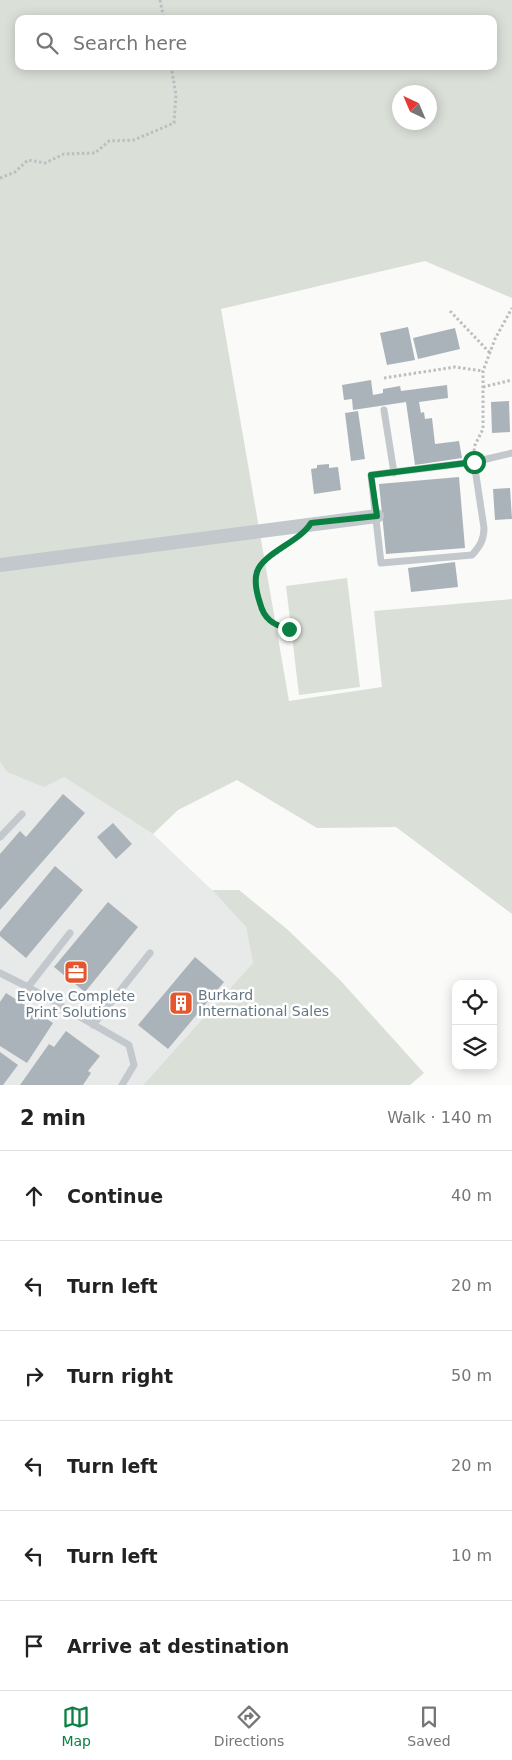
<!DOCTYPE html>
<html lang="en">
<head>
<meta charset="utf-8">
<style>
	body { margin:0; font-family:"DejaVu Sans",sans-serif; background:#f2f2f2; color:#222 }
	.controls { position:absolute; right:15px; bottom:15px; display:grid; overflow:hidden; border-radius:10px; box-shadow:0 2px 12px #0003 }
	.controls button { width:45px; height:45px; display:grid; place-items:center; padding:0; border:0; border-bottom:1px solid #e0e0e0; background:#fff; color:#222; font:25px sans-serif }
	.compass { position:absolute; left:392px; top:85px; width:45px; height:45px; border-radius:50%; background:#fff; box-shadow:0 2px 12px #0003; rotate:316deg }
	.stop { position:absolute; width:15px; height:15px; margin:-11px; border:4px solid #0b8043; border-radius:50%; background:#fff }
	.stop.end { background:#0b8043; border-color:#fff; box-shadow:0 1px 5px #0008 }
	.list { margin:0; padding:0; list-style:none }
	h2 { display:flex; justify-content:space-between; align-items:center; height:65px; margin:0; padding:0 20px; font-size:21px }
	h2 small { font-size:16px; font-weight:400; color:#767676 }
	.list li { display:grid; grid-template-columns:32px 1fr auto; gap:15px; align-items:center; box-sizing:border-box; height:90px; padding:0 20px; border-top:1px solid #e0e0e0 }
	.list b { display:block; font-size:19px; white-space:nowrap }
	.list em { font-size:16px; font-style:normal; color:#767676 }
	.icon { flex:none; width:28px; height:28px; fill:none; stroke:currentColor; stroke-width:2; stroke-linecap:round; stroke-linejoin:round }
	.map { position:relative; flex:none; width:512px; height:1085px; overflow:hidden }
	.search { position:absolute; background:#fff; box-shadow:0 2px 12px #0003; left:15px; right:15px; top:15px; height:55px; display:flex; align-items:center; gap:12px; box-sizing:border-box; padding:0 18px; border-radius:10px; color:#767676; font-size:19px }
	.sheet { height:605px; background:#fff }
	nav { display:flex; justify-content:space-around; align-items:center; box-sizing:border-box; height:70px; border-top:1px solid #e0e0e0; background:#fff; font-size:14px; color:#767676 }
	nav a { display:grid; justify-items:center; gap:2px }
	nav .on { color:#0b8043 }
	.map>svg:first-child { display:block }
	.built { fill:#e8e9e9 }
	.green { fill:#dadfd7; fill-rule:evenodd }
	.building { fill:#aab3b9 }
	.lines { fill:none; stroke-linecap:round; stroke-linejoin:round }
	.path { stroke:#bbbfc2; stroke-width:3; stroke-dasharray:2.5 2.5; stroke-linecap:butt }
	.lane { stroke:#c3c8cc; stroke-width:7 }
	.street { stroke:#c3c8cc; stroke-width:14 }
	.route { stroke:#0b8043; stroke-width:6 }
	.labels { text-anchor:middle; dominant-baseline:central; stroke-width:5; stroke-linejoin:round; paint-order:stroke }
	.poi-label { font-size:14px; fill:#657683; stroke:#fff; text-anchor:start }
</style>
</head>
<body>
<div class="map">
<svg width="512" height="1085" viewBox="0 0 512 1085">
	<rect width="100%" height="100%" fill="#fafaf8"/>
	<path class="built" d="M0,762L7,772L64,777L153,834L212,890L246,927L253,963L143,1085H0Z"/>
	<path class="green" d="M0,0H512V298L425,261L221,309L289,701L382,687L374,611L512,599V914L396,827L317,828L237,780L178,810L153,834L64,777L44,787L7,772L0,762ZM19,19H493V66H19ZM400,92H430V122H400Z
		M347,578L360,687L299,695L286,586Z
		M212,890H239L288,930L340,980L424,1073L410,1085H143L253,963L246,927Z"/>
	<path class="building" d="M408,327L415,360L387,365L380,333Z
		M455,328L460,349L418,359L413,338Z
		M371,380L373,395L383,393V389L400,386L401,391L447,385L448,398L419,402L421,413L424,412L425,419L432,418L435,444L459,441L462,458L415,465L406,402L353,410L352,399L344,400L342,385Z
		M509,401L510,432L492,433L491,402Z
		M358,411L365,459L351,461L345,413Z
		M329,464V468L338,467L341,490L314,494L311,469L317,468V465Z
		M459,477L465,548L386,554L379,484Z
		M510,488L512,519L495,520L493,489Z
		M455,562L458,587L411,592L408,568Z
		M63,794L85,813L0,910V854L20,831L26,837Z
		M113,823L132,844L116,859L97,837Z
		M55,866L83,890L26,958L0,936V932Z
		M108,902L138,927L85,992L54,967Z
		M195,957L224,982L168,1049L138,1025Z
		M6,993L53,1023L27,1063L0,1046V1002Z
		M66,1031L100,1056L88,1071L91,1073L83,1085H20L49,1044L54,1047Z
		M0,1052L18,1065L3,1085H0Z"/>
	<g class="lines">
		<path class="path" d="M160,0L164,19
			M0,178L15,172L28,160L45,163L64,154L95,153L109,141L134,140L174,123L176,95L171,66
			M450,311L490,353
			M384,378L455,367L483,371
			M483,387L512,380
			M474,451L475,445L483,429V371L495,339L512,308
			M289,629C258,622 257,600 257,572L267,560L291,543"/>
		<path class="lane" d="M384,410L394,473
			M474,462L484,528C484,540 480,546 472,555L381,563L371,475L474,462L512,453
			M0,837L22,814
			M0,973L28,987L129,1045L134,1065L122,1085
			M28,987L70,933
			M93,1025L150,953"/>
		<path class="street" d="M0,565L377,516"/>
	</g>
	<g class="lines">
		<path class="route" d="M289,629C273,625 264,619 260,603C257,594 254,581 257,572C263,553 300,542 311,523L377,516L371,475L474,462"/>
	</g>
	<defs>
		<g id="office-square" transform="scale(1.25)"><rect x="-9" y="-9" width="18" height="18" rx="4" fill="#e4572e" stroke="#fff"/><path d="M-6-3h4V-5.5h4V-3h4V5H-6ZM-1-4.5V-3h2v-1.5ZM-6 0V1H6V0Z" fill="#fff"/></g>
		<g id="building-square" transform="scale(1.25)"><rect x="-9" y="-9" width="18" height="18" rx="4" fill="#e4572e" stroke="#fff"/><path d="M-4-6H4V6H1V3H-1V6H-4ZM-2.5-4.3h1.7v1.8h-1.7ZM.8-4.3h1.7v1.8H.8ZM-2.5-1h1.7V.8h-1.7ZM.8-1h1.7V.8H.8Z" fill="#fff"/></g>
	</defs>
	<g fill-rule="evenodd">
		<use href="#office-square" x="76" y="972"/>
		<use href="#building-square" x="181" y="1003"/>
	</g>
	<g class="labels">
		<g class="poi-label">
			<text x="198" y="995">Burkard<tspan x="198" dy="16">International Sales</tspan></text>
			<text x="76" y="996" text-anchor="middle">Evolve Complete<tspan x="76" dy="16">Print Solutions</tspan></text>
		</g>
	</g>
</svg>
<div class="controls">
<button><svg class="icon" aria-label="locate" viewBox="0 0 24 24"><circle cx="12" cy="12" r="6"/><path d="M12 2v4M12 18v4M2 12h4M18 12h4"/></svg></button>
<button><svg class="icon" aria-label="layers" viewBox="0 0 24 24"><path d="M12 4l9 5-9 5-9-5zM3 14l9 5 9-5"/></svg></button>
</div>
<svg class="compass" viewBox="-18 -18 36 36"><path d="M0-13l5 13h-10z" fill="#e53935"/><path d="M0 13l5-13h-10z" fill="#767676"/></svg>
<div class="stop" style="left:474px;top:462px"></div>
<div class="stop end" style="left:289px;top:629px"></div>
<div class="search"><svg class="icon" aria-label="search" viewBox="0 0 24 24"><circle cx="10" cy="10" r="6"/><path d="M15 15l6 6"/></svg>Search here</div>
</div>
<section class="sheet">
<h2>2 min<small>Walk · 140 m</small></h2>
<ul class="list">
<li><svg class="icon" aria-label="ahead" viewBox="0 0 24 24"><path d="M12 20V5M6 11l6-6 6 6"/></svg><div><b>Continue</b></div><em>40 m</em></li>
<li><svg class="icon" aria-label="left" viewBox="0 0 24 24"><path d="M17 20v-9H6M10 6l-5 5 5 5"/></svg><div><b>Turn left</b></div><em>20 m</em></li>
<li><svg class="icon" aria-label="right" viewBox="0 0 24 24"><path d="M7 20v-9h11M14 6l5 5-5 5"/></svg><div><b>Turn right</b></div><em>50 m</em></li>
<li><svg class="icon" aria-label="left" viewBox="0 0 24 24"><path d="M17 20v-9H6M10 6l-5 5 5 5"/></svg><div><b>Turn left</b></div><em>20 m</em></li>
<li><svg class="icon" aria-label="left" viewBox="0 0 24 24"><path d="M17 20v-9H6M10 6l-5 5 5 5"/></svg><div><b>Turn left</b></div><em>10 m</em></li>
<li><svg class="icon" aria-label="arrive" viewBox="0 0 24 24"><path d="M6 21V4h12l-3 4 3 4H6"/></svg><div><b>Arrive at destination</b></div></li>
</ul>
</section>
<nav>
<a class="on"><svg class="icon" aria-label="map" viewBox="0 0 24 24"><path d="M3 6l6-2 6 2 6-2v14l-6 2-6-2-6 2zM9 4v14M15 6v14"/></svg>Map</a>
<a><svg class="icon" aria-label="directions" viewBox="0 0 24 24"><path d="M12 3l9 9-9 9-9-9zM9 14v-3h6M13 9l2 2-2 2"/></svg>Directions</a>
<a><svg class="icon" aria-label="saved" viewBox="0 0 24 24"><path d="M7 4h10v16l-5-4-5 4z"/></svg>Saved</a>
</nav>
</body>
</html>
